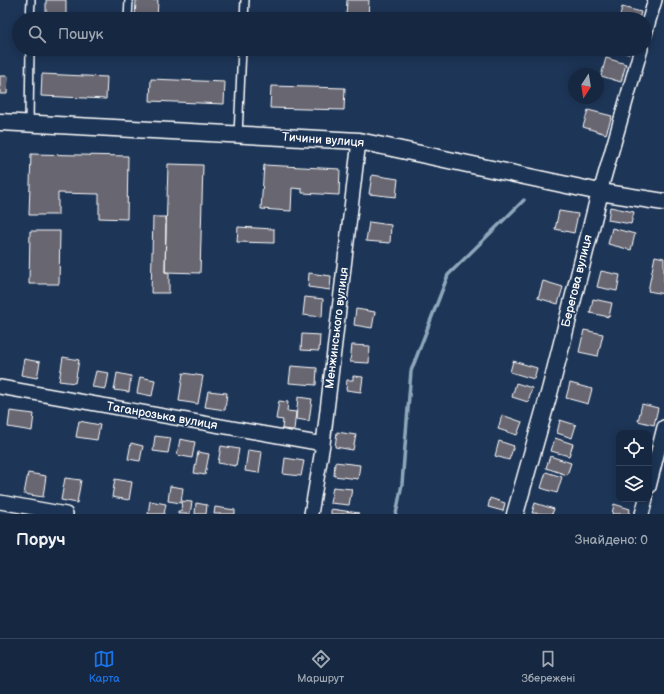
<!DOCTYPE html>
<html lang="uk">
<head>
<meta charset="utf-8">
<style>
	body { margin:0; font-family:"Balsamiq Sans",sans-serif; background:#1f3048; color:#f1f3f6 }
	.controls { position:absolute; right:12px; bottom:12px; display:grid; overflow:hidden; border-radius:8px; box-shadow:0 2px 10px #0003 }
	.controls button { width:36px; height:36px; display:grid; place-items:center; padding:0; border:0; border-bottom:1px solid #35445a; background:#162841; color:#f1f3f6; font:20px sans-serif }
	.compass { position:absolute; left:568px; top:68px; width:36px; height:36px; border-radius:50%; background:#162841; box-shadow:0 2px 10px #0003; rotate:192deg }
	.list { margin:0; padding:0; list-style:none }
	h2 { display:flex; justify-content:space-between; align-items:center; height:52px; margin:0; padding:0 16px; font-size:17px }
	h2 small { font-size:13px; font-weight:400; color:#9ea6b1 }
	.icon { flex:none; width:22px; height:22px; fill:none; stroke:currentColor; stroke-width:2; stroke-linecap:round; stroke-linejoin:round }
	.map { position:relative; flex:none; width:664px; height:514px; overflow:hidden }
	.search { position:absolute; background:#162841; box-shadow:0 2px 10px #0003; left:12px; right:12px; top:12px; height:44px; display:flex; align-items:center; gap:10px; box-sizing:border-box; padding:0 14px; border-radius:22px; color:#9ea6b1; font-size:15px }
	.sheet { height:124px; background:#162841 }
	nav { display:flex; justify-content:space-around; align-items:center; box-sizing:border-box; height:56px; border-top:1px solid #35445a; background:#162841; font-size:11px; color:#9ea6b1 }
	nav a { display:grid; justify-items:center; gap:2px }
	nav .on { color:#1a73e8 }
	.map>svg:first-child { display:block }
	.lines { fill:none; stroke-linecap:round; stroke-linejoin:round }
	.stream { stroke:#8fa7bb; stroke-width:3.5 }
	.building { fill:#676671; stroke:#fff }
	.service-casing { stroke:#fff; stroke-width:10 }
	.minor-casing { stroke:#fff; stroke-width:16 }
	.tertiary-casing { stroke:#fff; stroke-width:19 }
	.service { stroke:#1d3557; stroke-width:7 }
	.minor { stroke:#1d3557; stroke-width:13 }
	.tertiary { stroke:#1d3557; stroke-width:16 }
	.labels { text-anchor:middle; dominant-baseline:central; stroke-width:3; stroke-linejoin:round; paint-order:stroke }
	.street-label { font-size:12px; fill:#fff; stroke:#1d3557 }
</style>
</head>
<body>
<div class="map">
<svg width="664" height="514" viewBox="0 0 664 514">
	<rect width="100%" height="100%" fill="#1d3557"/>
	<filter id="ink" filterUnits="userSpaceOnUse"><feTurbulence type="fractalNoise" baseFrequency=".025" numOctaves="2"/><feDisplacementMap in="SourceGraphic" scale="8" xChannelSelector="R" yChannelSelector="G"/><feConvolveMatrix kernelMatrix="1 2 1 2 8 2 1 2 1" color-interpolation-filters="sRGB"/></filter>
	<g filter="url(#ink)">
		<g class="lines">
			<path class="stream" d="M396,514L402,484L411,371L448,275L524,200"/>
		</g>
		<path class="building" d="M46,0H66V19H46Z
			M136,0H158L157,19H135Z
			M347,0H369L368,19H346Z
			M622,7L641,12L639,19H619Z
			M611,49H630L629,54Z
			M606,58L626,64L621,82L601,76Z
			M42,74L107,77L106,99L41,96Z
			M0,76H8L7,94H0Z
			M151,79L225,82L224,104L150,101Z
			M271,86L345,88L344,110L270,108Z
			M588,110L612,116L606,134L583,127Z
			M31,154L128,156L127,219L99,218V194L58,193V215H29Z
			M168,164L203,165L200,273L165,272Z
			M264,165L340,169L339,195L302,193V189L292,188L291,211L261,209Z
			M372,175L398,179L396,197L369,194Z
			M610,207L634,212L631,224L608,220Z
			M559,211L578,214L574,233L555,229Z
			M153,217H166L165,272L169,273V293H151Z
			M369,222L391,225L390,243L366,241Z
			M238,227L274,229V243L237,242Z
			M612,228L635,234L631,250L608,244Z
			M30,231H60L59,284H29Z
			M655,256L664,258V294L648,291Z
			M601,271L620,275L617,291L597,287Z
			M309,273L331,276L330,290L308,287Z
			M543,281L563,287L558,304L538,298Z
			M305,297L323,299L322,317L303,315Z
			M593,299L612,303L609,317L590,313Z
			M356,309L375,312L372,328L354,325Z
			M584,330L603,334L598,356L579,352Z
			M302,334L320,335L319,351L301,350Z
			M352,345L370,346L369,363L350,362Z
			M63,357L79,360L75,383L59,381Z
			M24,359L40,362L37,378L21,375Z
			M513,361L537,368L534,379L510,372Z
			M291,366L317,368L316,385L289,383Z
			M96,371L109,373L106,389L92,387Z
			M117,373L131,376L129,392L114,390Z
			M183,373L203,376L198,404L179,401Z
			M353,376L363,377L361,392L346,390L347,380H353Z
			M140,377L155,380L152,396L137,393Z
			M516,383L532,388L528,402L512,397Z
			M570,383L592,389L588,404L566,398Z
			M208,391L227,393L225,410L205,407Z
			M298,397L312,399L309,421L296,419Z
			M279,401L288,402L287,411L296,412L294,430L282,429L283,420L276,419Z
			M642,404L658,408L654,425L638,421Z
			M10,411L34,414L32,431L8,427Z
			M502,415L522,422L517,435L498,429Z
			M560,420L576,425L572,438L557,433Z
			M79,421L100,425L97,440L76,437Z
			M337,432L356,435L353,450L335,447Z
			M155,436L171,438L168,453L153,451Z
			M555,438L573,444L569,456L551,451Z
			M180,439L195,442L192,458L177,455Z
			M499,441L514,446L509,460L495,456Z
			M131,443L143,446L140,461L128,459Z
			M221,446L239,449L236,466L218,463Z
			M248,450L262,452L259,473L245,471Z
			M198,452L209,454L205,475L194,473Z
			M550,456L571,463L567,475L546,468Z
			M285,458L304,461L301,476L283,474Z
			M335,462L360,465L358,479L334,476Z
			M546,472L562,477L557,493L541,488Z
			M28,473L46,476L43,497L24,494Z
			M65,478L81,480L77,503L61,500Z
			M115,479L132,482L129,500L112,497Z
			M170,486L183,488L181,503L168,501Z
			M333,487L352,489L349,505L330,503Z
			M490,498L505,503L503,511L488,507Z
			M150,501L166,504L164,514H148Z
			M182,501L192,502L190,514H178V511H181Z
			M196,503L207,505L206,514H195Z
			M535,503L554,509L552,514L532,513Z
			M614,504L630,509L629,514H612Z
			M215,507L235,510V514H214Z
			M331,509L359,513L358,514H331Z"/>
		<g class="lines">
			<g class="service-casing">
				<path id="service" d="M30,19L31,0
					M128,19L129,0
					M244,19L245,0
					M29,123L30,49
					M238,135L242,49"/>
			</g>
			<g class="minor-casing">
				<path id="minor" d="M645,34L655,0
					M600,192L641,49
					M0,387L323,444
					M649,487L664,427
					M0,502L66,514
					M311,514L323,444L359,141
					M642,514L646,499"/>
			</g>
			<g class="tertiary-casing">
				<path id="tertiary" d="M0,122L359,141L600,192L664,202
					M515,514L550,390L600,192"/>
			</g>
			<use href="#service" class="service"/>
			<use href="#minor" class="minor"/>
			<use href="#tertiary" class="tertiary"/>
		</g>
	</g>
	<g class="labels">
		<g class="street-label">
			<text transform="translate(323 140) rotate(4)">Тичини вулиця</text>
			<text transform="translate(577 281) rotate(-76)">Берегова вулиця</text>
			<text transform="translate(337 328) rotate(-83)">Менжинського вулиця</text>
			<text transform="translate(162 416) rotate(10)">Таганрозька вулиця</text>
		</g>
	</g>
</svg>
<div class="controls">
<button><svg class="icon" aria-label="locate" viewBox="0 0 24 24"><circle cx="12" cy="12" r="6"/><path d="M12 2v4M12 18v4M2 12h4M18 12h4"/></svg></button>
<button><svg class="icon" aria-label="layers" viewBox="0 0 24 24"><path d="M12 4l9 5-9 5-9-5zM3 14l9 5 9-5"/></svg></button>
</div>
<svg class="compass" viewBox="-18 -18 36 36"><path d="M0-13l5 13h-10z" fill="#e53935"/><path d="M0 13l5-13h-10z" fill="#9ea6b1"/></svg>
<div class="search"><svg class="icon" aria-label="search" viewBox="0 0 24 24"><circle cx="10" cy="10" r="6"/><path d="M15 15l6 6"/></svg>Пошук</div>
</div>
<section class="sheet">
<h2>Поруч<small>Знайдено: 0</small></h2>
<ul class="list">
</ul>
</section>
<nav>
<a class="on"><svg class="icon" aria-label="map" viewBox="0 0 24 24"><path d="M3 6l6-2 6 2 6-2v14l-6 2-6-2-6 2zM9 4v14M15 6v14"/></svg>Карта</a>
<a><svg class="icon" aria-label="directions" viewBox="0 0 24 24"><path d="M12 3l9 9-9 9-9-9zM9 14v-3h6M13 9l2 2-2 2"/></svg>Маршрут</a>
<a><svg class="icon" aria-label="saved" viewBox="0 0 24 24"><path d="M7 4h10v16l-5-4-5 4z"/></svg>Збережені</a>
</nav>
</body>
</html>
